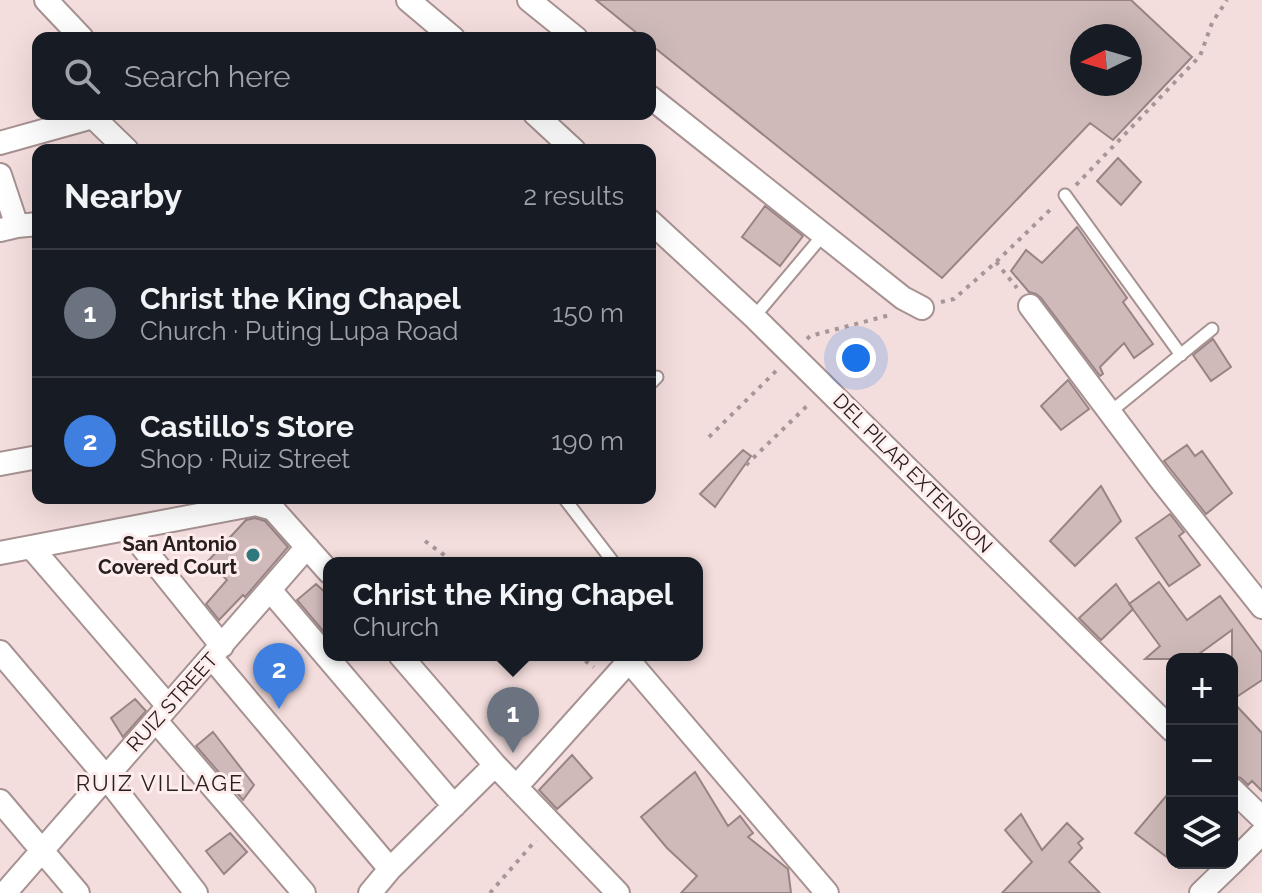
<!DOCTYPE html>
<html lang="en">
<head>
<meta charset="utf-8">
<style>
	body { margin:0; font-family:Raleway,sans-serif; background:#20242c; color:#f1f3f6 }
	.controls { position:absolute; right:24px; bottom:24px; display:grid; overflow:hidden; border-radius:16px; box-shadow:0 8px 32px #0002 }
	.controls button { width:72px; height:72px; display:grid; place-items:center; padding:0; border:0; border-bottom:2px solid #363941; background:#171b24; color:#f1f3f6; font:40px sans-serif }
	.compass { position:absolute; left:1070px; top:24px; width:72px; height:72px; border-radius:50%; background:#171b24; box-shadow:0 8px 32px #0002; rotate:265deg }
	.you { position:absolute; left:856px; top:358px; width:28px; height:28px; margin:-20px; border:6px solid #fff; border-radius:50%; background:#1a73e8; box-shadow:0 0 0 12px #1a73e833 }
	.badge { display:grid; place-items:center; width:52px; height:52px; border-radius:50%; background:#db2777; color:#fff; font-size:26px; font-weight:700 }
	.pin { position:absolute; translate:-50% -66px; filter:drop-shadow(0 2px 4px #0008) }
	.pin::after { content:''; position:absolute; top:42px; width:28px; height:24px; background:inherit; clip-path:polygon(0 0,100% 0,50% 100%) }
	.popup { position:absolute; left:323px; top:557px; width:380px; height:104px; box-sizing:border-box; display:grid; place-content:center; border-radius:16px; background:#171b24; filter:drop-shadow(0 2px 6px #0005); font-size:26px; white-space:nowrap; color:#9ea1a6 }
	.popup b { font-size:30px; color:#f1f3f6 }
	.popup::after { content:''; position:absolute; left:50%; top:100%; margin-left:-16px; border:16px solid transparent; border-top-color:#171b24 }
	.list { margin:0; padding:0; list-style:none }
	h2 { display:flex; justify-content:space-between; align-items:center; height:104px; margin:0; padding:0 32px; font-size:34px }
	h2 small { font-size:26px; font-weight:400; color:#9ea1a6 }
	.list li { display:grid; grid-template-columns:52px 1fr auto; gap:24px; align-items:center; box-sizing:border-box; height:128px; padding:0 32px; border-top:2px solid #363941 }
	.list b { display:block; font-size:30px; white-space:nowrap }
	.list p { margin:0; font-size:26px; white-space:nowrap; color:#9ea1a6 }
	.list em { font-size:26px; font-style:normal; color:#9ea1a6 }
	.icon { flex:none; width:44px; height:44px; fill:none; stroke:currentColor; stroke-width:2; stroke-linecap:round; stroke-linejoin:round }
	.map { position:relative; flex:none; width:1262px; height:893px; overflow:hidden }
	.search { position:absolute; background:#171b24; box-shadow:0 8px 32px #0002; left:32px; top:32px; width:624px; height:88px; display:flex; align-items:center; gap:20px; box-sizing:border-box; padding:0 28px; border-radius:16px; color:#9ea1a6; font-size:30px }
	.panel { position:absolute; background:#171b24; box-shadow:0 8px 32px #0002; left:32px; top:144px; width:624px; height:360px; border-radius:16px }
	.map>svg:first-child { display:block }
	.building { fill:#cfbab9; stroke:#988483; stroke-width:2; fill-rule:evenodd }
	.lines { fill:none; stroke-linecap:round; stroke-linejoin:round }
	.lane-casing { stroke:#a69291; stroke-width:15 }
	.street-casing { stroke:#a69291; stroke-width:26 }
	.path { stroke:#a69695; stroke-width:4; stroke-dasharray:4 6; stroke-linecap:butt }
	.lane { stroke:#fff; stroke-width:11 }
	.street { stroke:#fff; stroke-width:22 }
	.poi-dot { fill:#2f797e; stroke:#feedec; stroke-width:3 }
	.labels { text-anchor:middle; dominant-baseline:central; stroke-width:6; stroke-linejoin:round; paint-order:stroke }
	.street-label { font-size:20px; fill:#27201f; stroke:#feedec }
	.poi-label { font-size:20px; font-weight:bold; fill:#27201f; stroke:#feedec; text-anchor:end }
	.neighbourhood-label { font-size:22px; letter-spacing:2px; fill:#27201f; stroke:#feedec }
</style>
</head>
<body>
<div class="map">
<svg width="1262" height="893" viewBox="0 0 1262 893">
	<rect width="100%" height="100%" fill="#f4dedd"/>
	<path class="building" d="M596,0H1131L1192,57L1113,140L1090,123L942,278L650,44V38H643ZM1082,36H1130V84H1082Z
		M1118,158L1141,182L1121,205L1097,181Z
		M765,206L803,236L780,266L742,237Z
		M1077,227L1127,298L1123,302L1153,344L1134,358L1124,343L1100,367L1103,374L1100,376L1041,298L1036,294L1029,292L1011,271L1026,250L1042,263Z
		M1213,339L1231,367L1211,381L1193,355Z
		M1068,380L1089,409L1061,430L1041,406Z
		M1187,445L1195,456L1202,451L1232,493L1206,514L1164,461Z
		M743,450L751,456L715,507L700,494Z
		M1101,486L1121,521L1075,566L1050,541Z
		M1170,514L1184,532L1179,536L1200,565L1169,586L1136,538Z
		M255,518L265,521L288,547L245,597L243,595L219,620L206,604L227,580L208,561L246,520Z
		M1159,582L1187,620L1220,596L1262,653V680L1232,700V630L1192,659H1145L1160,646L1129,604Z
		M316,584L329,596V638L297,600Z
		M1116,584L1133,609L1101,640L1079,618Z
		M135,699L146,711L123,737L111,718Z
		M1232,701L1262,733V791L1252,781L1248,785L1241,778L1232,775Z
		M213,732L254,785L243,800L196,746Z
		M572,755L592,778L557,809L539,790Z
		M695,772L728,826L740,816L753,833L748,837L788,869L791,893H681L697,876L667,848L641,817Z
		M1172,789V861L1135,833Z
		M1021,814L1042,850L1067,823L1083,839L1078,843L1082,848L1069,862L1100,893H1002L1032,862L1005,830Z
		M230,833L247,852L224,874L206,851Z"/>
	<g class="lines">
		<g class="lane-casing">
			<path id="lane" d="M1065,195L1181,355
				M754,317L823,235
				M650,384L657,377
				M1109,413L1212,329
				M564,498L614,563"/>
		</g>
		<g class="street-casing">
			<path id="street" d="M46,0L82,38
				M408,0L453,38
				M529,0L576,38
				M650,97L903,298L922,308
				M535,114L574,150
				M0,143L93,117L127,150
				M0,175L17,226
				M650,221L754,317L1172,730
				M0,230L17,226L38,224
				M1030,306L1160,479L1262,607
				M0,464L38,457
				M128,529L222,646
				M31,547L168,706
				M0,553L256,504L273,509L329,572
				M270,590L454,806
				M0,652L106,777L196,893
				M400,655L495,765L618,893
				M212,658L390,869
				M156,721L304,893
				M516,787L629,661L827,893
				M1232,789L1262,818
				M0,801L78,893
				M1232,863L1262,833
				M5,893L307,547
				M370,893L390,869L495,765
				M1201,893L1232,863"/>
		</g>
		<path class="path" d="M1076,185L1200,56L1212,23L1227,0
			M996,262L1017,288
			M941,302L954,299L996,262L1052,208
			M807,339L810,336L890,315
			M709,437L776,371
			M746,465L810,403
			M425,541L455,563
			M577,655L594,667
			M490,893L536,840"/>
		<use href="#lane" class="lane"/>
		<use href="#street" class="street"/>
	</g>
	<circle class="poi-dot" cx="253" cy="555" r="8"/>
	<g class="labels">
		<g class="street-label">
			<text transform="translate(913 473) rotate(45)">DEL PILAR EXTENSION</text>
			<text transform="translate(172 702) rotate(-48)">RUIZ STREET</text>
		</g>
		<g class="poi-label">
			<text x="237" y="544">San Antonio<tspan x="237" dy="23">Covered Court</tspan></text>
		</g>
		<g class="neighbourhood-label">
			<text x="160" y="783">RUIZ VILLAGE</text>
		</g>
	</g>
</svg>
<div class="controls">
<button>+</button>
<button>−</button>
<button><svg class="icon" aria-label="layers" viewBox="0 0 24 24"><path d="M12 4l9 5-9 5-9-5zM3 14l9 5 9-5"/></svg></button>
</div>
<svg class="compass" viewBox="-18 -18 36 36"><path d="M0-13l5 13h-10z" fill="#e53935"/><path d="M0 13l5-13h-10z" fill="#9ea1a6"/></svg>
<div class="you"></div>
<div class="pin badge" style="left:513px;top:753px;background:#6b7280">1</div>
<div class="popup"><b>Christ the King Chapel</b>Church</div>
<div class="pin badge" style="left:279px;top:709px;background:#3f7fe0">2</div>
<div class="search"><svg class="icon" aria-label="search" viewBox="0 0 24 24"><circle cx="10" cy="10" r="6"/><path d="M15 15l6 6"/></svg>Search here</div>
<section class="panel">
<h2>Nearby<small>2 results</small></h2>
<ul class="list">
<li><span class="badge" style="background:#6b7280">1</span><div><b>Christ the King Chapel</b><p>Church · Puting Lupa Road</p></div><em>150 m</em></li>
<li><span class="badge" style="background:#3f7fe0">2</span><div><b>Castillo's Store</b><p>Shop · Ruiz Street</p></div><em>190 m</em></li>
</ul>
</section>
</div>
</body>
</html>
